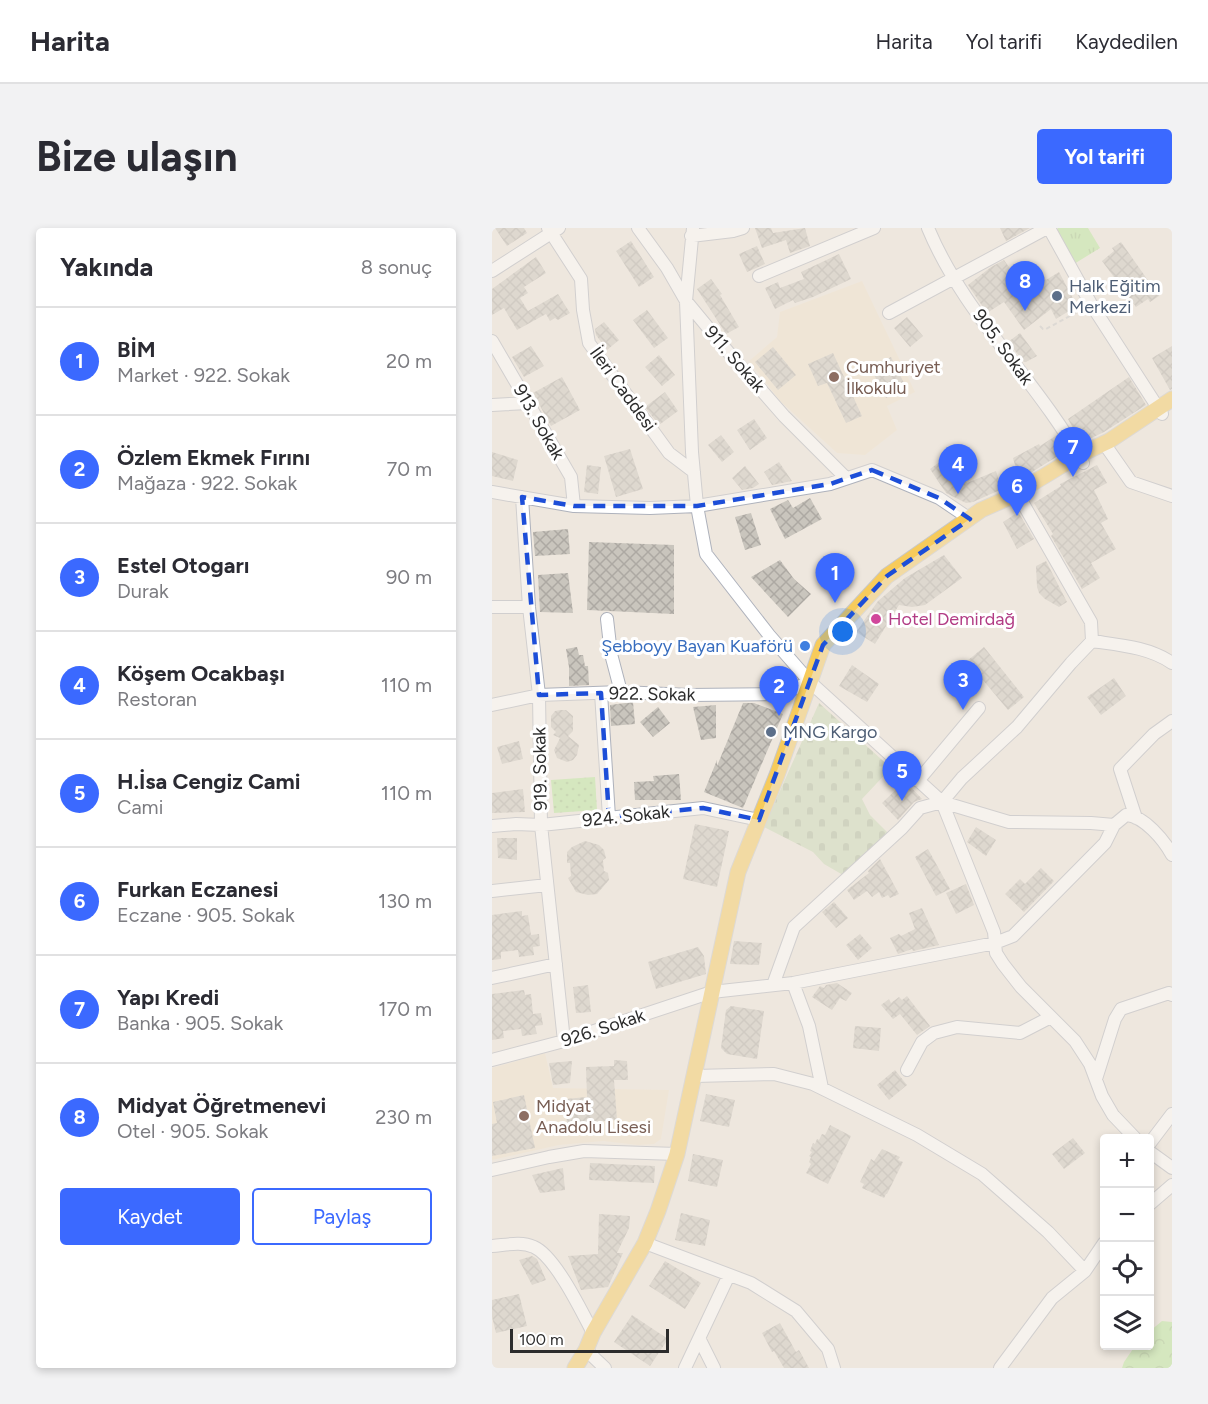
<!DOCTYPE html>
<html lang="tr">
<head>
<meta charset="utf-8">
<style>
	body { margin:0; font-family:Figtree,sans-serif; background:#f2f2f3; color:#2b2b33 }
	.controls { position:absolute; right:18px; bottom:18px; display:grid; overflow:hidden; border-radius:6px; box-shadow:0 3px 9px #0003 }
	.controls button { width:54px; height:54px; display:grid; place-items:center; padding:0; border:0; border-bottom:2px solid #e1e1e2; background:#fff; color:#2b2b33; font:30px sans-serif }
	.scale { position:absolute; left:18px; bottom:15px; width:159px; box-sizing:border-box; padding-left:6px; border:3px solid #2c2c2c; border-top:0; font-size:16px; line-height:21px; white-space:nowrap; color:#2c2c2c; -webkit-text-stroke:4px #fff; paint-order:stroke }
	.you { position:absolute; left:351px; top:404px; width:21px; height:21px; margin:-15px; border:4px solid #fff; border-radius:50%; background:#1a73e8; box-shadow:0 0 0 9px #1a73e833 }
	.badge { display:grid; place-items:center; width:39px; height:39px; border-radius:50%; background:#3b69ff; color:#fff; font-size:20px; font-weight:700 }
	.pin { position:absolute; translate:-50% -50px; filter:drop-shadow(0 2px 3px #0008) }
	.pin::after { content:''; position:absolute; top:32px; width:21px; height:18px; background:inherit; clip-path:polygon(0 0,100% 0,50% 100%) }
	.list { margin:0; padding:0; list-style:none }
	h2 { display:flex; justify-content:space-between; align-items:center; height:78px; margin:0; padding:0 24px; font-size:26px }
	h2 small { font-size:20px; font-weight:400; color:#7c7c81 }
	.list li { display:grid; grid-template-columns:39px 1fr auto; gap:18px; align-items:center; box-sizing:border-box; height:108px; padding:0 24px; border-top:2px solid #e1e1e2 }
	.list b { display:block; font-size:22px; white-space:nowrap }
	.list p { margin:0; font-size:20px; white-space:nowrap; color:#7c7c81 }
	.list em { font-size:20px; font-style:normal; color:#7c7c81 }
	.actions { display:flex; gap:12px; padding:18px 24px }
	.actions a { flex:1; padding:14px 0; border:2px solid #3b69ff; border-radius:6px; text-align:center; font-size:21px; color:#3b69ff }
	.actions .main { background:#3b69ff; color:#fff }
	.icon { flex:none; width:33px; height:33px; fill:none; stroke:currentColor; stroke-width:2; stroke-linecap:round; stroke-linejoin:round }
	.map { position:relative; flex:none; width:680px; height:1140px; overflow:hidden; border-radius:6px }
	header { display:flex; align-items:center; gap:36px; box-sizing:border-box; height:84px; padding:0 30px; background:#fff; border-bottom:2px solid #e1e1e2 }
	header strong { font-size:28px }
	nav { display:flex; gap:33px; margin-inline-start:auto; font-size:21px }
	.intro { display:flex; align-items:center; justify-content:space-between; box-sizing:border-box; height:144px; padding:0 36px }
	h1 { margin:0; font-size:42px }
	.button { padding:15px 27px; border-radius:6px; background:#3b69ff; color:#fff; font-size:21px; font-weight:700 }
	main { display:flex; gap:36px; padding:0 36px }
	aside { flex:1; background:#fff; border-radius:6px; box-shadow:0 3px 9px #0003 }
	.map>svg:first-child { display:block }
	.education { fill:#f0e3cd }
	.grass { fill:url(#grass-tufts) }
	.forest { fill:url(#forest-crowns) }
	.cemetery { fill:url(#cemetery-stones) }
	.park { fill:url(#park-dots) }
	.building { fill:url(#building-cross-hatch) }
	.lines { fill:none; stroke-linecap:round; stroke-linejoin:round }
	.minor-casing { stroke:#aeb2bc; stroke-width:14 }
	.major-casing { stroke:#c8c8c8; stroke-width:17 }
	.path { stroke:#c8c8c8; stroke-width:2; stroke-dasharray:4.5 3; stroke-linecap:butt }
	.minor { stroke:#fff; stroke-width:12 }
	.major { stroke:#f7cb5b; stroke-width:15 }
	.marked { fill:none; stroke:#1d4ed8; stroke-width:4.5; stroke-dasharray:12 8; stroke-linejoin:round }
	.service-dot { fill:#5c6f8a; stroke:#fff; stroke-width:2 }
	.education-dot { fill:#8d6e63; stroke:#fff; stroke-width:2 }
	.hotel-dot { fill:#d1479c; stroke:#fff; stroke-width:2 }
	.shop-dot { fill:#3f7fe0; stroke:#fff; stroke-width:2 }
	.labels { text-anchor:middle; dominant-baseline:central; stroke-width:6; stroke-linejoin:round; paint-order:stroke }
	.service-label { font-size:18px; fill:#4e5e75; stroke:#fff; text-anchor:start }
	.street-label { font-size:18px; fill:#2c2c2c; stroke:#fff }
	.education-label { font-size:18px; fill:#785e54; stroke:#fff; text-anchor:start }
	.hotel-label { font-size:18px; fill:#b23c85; stroke:#fff; text-anchor:start }
	.shop-label { font-size:18px; fill:#366cbe; stroke:#fff; text-anchor:end }
</style>
</head>
<body>
<header>
<strong>Harita</strong>
<nav><a>Harita</a><a>Yol tarifi</a><a>Kaydedilen</a></nav>
</header>
<div class="intro"><h1>Bize ulaşın</h1><a class="button">Yol tarifi</a></div>
<main>
<aside>
<h2>Yakında<small>8 sonuç</small></h2>
<ul class="list">
<li><span class="badge">1</span><div><b>BİM</b><p>Market · 922. Sokak</p></div><em>20 m</em></li>
<li><span class="badge">2</span><div><b>Özlem Ekmek Fırını</b><p>Mağaza · 922. Sokak</p></div><em>70 m</em></li>
<li><span class="badge">3</span><div><b>Estel Otogarı</b><p>Durak</p></div><em>90 m</em></li>
<li><span class="badge">4</span><div><b>Köşem Ocakbaşı</b><p>Restoran</p></div><em>110 m</em></li>
<li><span class="badge">5</span><div><b>H.İsa Cengiz Cami</b><p>Cami</p></div><em>110 m</em></li>
<li><span class="badge">6</span><div><b>Furkan Eczanesi</b><p>Eczane · 905. Sokak</p></div><em>130 m</em></li>
<li><span class="badge">7</span><div><b>Yapı Kredi</b><p>Banka · 905. Sokak</p></div><em>170 m</em></li>
<li><span class="badge">8</span><div><b>Midyat Öğretmenevi</b><p>Otel · 905. Sokak</p></div><em>230 m</em></li>
</ul>
<div class="actions"><a class="main">Kaydet</a><a>Paylaş</a></div>
</aside>
<div class="map">
<svg width="680" height="1140" viewBox="0 0 680 1140">
	<defs>
		<pattern id="grass-tufts" width="24" height="20" patternUnits="userSpaceOnUse" patternTransform="scale(1.5)"><rect width="24" height="20" fill="#b7e799"/><path d="M3 7l-1-3M5 7V3M7 7l1-3M15 17l-1-3M17 17v-4M19 17l1-3" fill="none" stroke="#9ec684"/></pattern>
		<pattern id="forest-crowns" width="20" height="18" patternUnits="userSpaceOnUse" patternTransform="scale(1.5)"><rect width="20" height="18" fill="#b7e799"/><path d="M2 6a3 3 0 1 1 6 0M12 15a3 3 0 1 1 6 0" fill="none" stroke="#9ec684"/></pattern>
		<pattern id="cemetery-stones" width="16" height="16" patternUnits="userSpaceOnUse" patternTransform="scale(1.5)"><rect width="16" height="16" fill="#c8d9b5"/><path d="M2 7V4a2 2 0 0 1 4 0v3zM10 15v-3a2 2 0 0 1 4 0v3z" fill="#acba9c"/></pattern>
		<pattern id="park-dots" width="8" height="8" patternUnits="userSpaceOnUse" patternTransform="scale(1.5)"><rect width="8" height="8" fill="#b7e799"/><path d="M2 2h.1M6 6h.1" fill="none" stroke="#9ec684" stroke-width="1.8" stroke-linecap="round"/></pattern>
		<pattern id="building-cross-hatch" width="8" height="8" patternUnits="userSpaceOnUse" patternTransform="scale(1.5)"><rect width="8" height="8" fill="#c9c5bd"/><path d="M0 0l8 8M0 8l8-8" fill="none" stroke="#ada9a3"/></pattern>
	</defs>
	<rect width="100%" height="100%" fill="#eee7de"/>
	<path class="education" d="M370,53L423,164L395,178L405,202L373,227L345,225L288,173L257,133L285,109L288,84Z
		M53,825L61,860L177,862L169,911L162,916L146,917L111,913L67,917L0,932V840Z"/>
	<path class="grass" d="M566,0H596L608,20L582,36L564,3Z"/>
	<path class="forest" d="M670,1093L680,1094V1140H630L632,1134L643,1118H658V1103Z"/>
	<path class="cemetery" d="M327,475L399,540L370,571L378,587L397,606L351,647L332,636L321,624L272,599Z"/>
	<path class="park" d="M103,549L105,582L62,585L59,552Z"/>
	<path class="building" d="M3,0H32L35,5L15,18Z
		M263,0H279L281,5L313,0L318,18L298,25L294,12L270,20Z
		M508,0H538L514,13Z
		M139,13L162,49L147,59L124,23Z
		M629,14L667,68L658,74L656,71L644,79L610,33L622,23L620,20Z
		M265,18L273,36L255,44L247,26Z
		M347,26L359,51L321,69L303,75L301,72L283,81L273,60L286,54L288,60L312,51L309,44Z
		M44,29L54,45L32,59L36,65L28,70L36,83L66,66L78,85L66,92L63,90L58,93L54,86L25,102L12,80L0,87V61Z
		M512,32L532,60L552,49L554,52L567,44L585,78L564,91L559,81L532,102L512,74L495,85L476,57L499,39Z
		M219,51L230,66L228,67L247,99L234,106L205,61Z
		M155,82L176,110L162,120L141,92Z
		M415,89L431,108L418,119L402,100Z
		M112,94L127,112L115,122L104,107L103,101Z
		M528,105L545,128L534,134H532L516,114Z
		M39,118L52,138L32,149L20,129Z
		M680,118V161L678,162L660,130Z
		M281,119L304,147L286,162L263,134Z
		M341,125L370,188L354,195L335,155L326,158L316,136Z
		M167,127L183,147L170,158L153,139Z
		M399,129L414,159L394,170L378,139Z
		M70,149L88,182L59,198L41,165Z
		M637,149L654,177L612,204L589,215L576,191Z
		M173,164L186,183L167,197L153,179Z
		M262,191L275,210L258,222L245,202Z
		M229,207L242,224L230,234L216,217Z
		M565,207L574,223L527,252L521,230L547,216L548,218Z
		M138,221L151,261L124,269L112,228Z
		M0,224L26,232L21,253L0,248Z
		M456,228L475,255L504,243L510,261L481,274L474,275L454,265L438,241Z
		M287,234L300,253L280,257L272,244Z
		M95,237L109,239L106,266L92,264Z
		M605,237L615,255L602,262L616,291L609,295L624,321L599,335L608,350L590,361L559,308L561,306L542,275L569,258L568,256Z
		M253,238L267,256L261,260L250,262L240,250Z
		M318,270L330,291L293,311L278,281L296,272L301,280Z
		M259,285L269,317L253,322L243,289Z
		M525,285L528,287L542,311L525,321L511,294Z
		M76,301L78,326L43,328L41,304Z
		M97,314L182,317V386L95,382Z
		M452,327L470,350L433,377L420,379L407,377L383,416L364,404L386,373L413,350Z
		M288,332L302,351L319,366L296,389L259,349Z
		M554,333L575,374L567,379L553,371L547,365L545,359L544,338Z
		M76,345L81,385L48,384L46,347Z
		M85,419L87,427H91L93,438H96L97,457L77,458V439L74,421Z
		M492,419L532,469L516,482L475,433Z
		M360,437L387,456L375,474L347,458Z
		M622,450L634,468L609,487L595,469Z
		M141,474L143,496L119,498L118,477Z
		M251,475H262L291,486L251,580L212,564L225,532V538Z
		M224,477V510L209,512L201,479Z
		M166,479L178,495L161,509L148,494Z
		M68,482H74L81,488V503L76,508L87,517L85,527L81,532L75,534L65,530L62,522L68,510L61,507L64,504L59,499V488L63,483Z
		M27,513L31,531L10,536L5,519Z
		M187,546L189,572H143L142,554L162,553L161,548Z
		M413,553L430,571L422,574L406,592L390,575Z
		M31,561L33,584L0,585V565Z
		M203,596L237,603L225,659L191,651Z
		M484,599L504,612L494,628L475,614Z
		M5,610H25V632L6,630Z
		M93,613L107,617L112,622L114,630L111,632L112,643L116,645L117,652L105,666L96,667L84,664L76,650L79,648L78,635H75V624L80,619Z
		M436,621L458,661L444,668L423,629Z
		M388,631L407,666L398,670L396,667L390,670L387,664L380,669L375,663L362,672L355,662L377,645L376,643Z
		M549,640L562,653L532,684L513,666L528,651L533,656Z
		M474,656L482,677L464,686L454,665Z
		M342,674L356,690L344,700L330,684Z
		M430,680L447,717L421,723L420,721L406,726L398,710L407,706L409,708L423,701L417,685Z
		M30,683V688L36,687L39,707L47,706L48,718L41,719L42,727L27,729L26,722L9,724V731L0,732V687Z
		M368,706L380,720L366,732L354,717Z
		M242,713L270,715L267,737L238,736Z
		M206,719L212,728L214,746L164,761L156,734Z
		M345,755L360,765L354,773L348,770L340,782L320,769L328,758L332,760L334,757Z
		M96,757L99,784L84,785L81,759Z
		M32,762L33,767L39,766L41,786L49,785L51,797L43,798L45,806L30,808L29,801L11,803L12,810L0,812V766Z
		M415,768L438,798L425,807L408,786L401,791L389,777L397,771L399,775L407,769L410,772Z
		M239,778L272,783L265,831L235,826L229,820L234,782Z
		M363,798L389,800L387,823L361,820Z
		M122,832L135,833L136,852H122L125,892L75,896L73,871L95,869L94,839L122,838Z
		M80,833L78,855L61,857L57,835Z
		M403,842L415,857L397,872L385,857Z
		M214,866L243,872L237,899L208,893Z
		M32,867L43,920L0,928V896L5,895L1,874Z
		M338,897L359,908L336,956L314,945L319,936L317,934L319,929L317,928L320,924L318,923L321,915L323,916L325,911L327,912L330,906L333,907Z
		M581,910L593,925L572,941L560,926Z
		M390,921L408,929L406,932L411,934L395,966H394L392,970L370,960L372,956L368,954L379,931L382,933Z
		M201,926L231,932L225,959L196,953Z
		M98,935L163,938L162,955L97,952Z
		M71,940L73,962L48,965L40,947Z
		M189,985L218,992L213,1018L183,1012Z
		M107,986L138,988L137,1000L125,1025H131L116,1059L89,1062L76,1028L106,1026Z
		M40,1028L45,1031L54,1052L40,1057L27,1032Z
		M173,1033L209,1055L193,1081L157,1058Z
		M27,1066L35,1098L4,1105L0,1089V1072Z
		M140,1087L176,1111L158,1138L122,1114Z
		M288,1095L304,1124L307,1122L317,1140H292L282,1123L280,1124L270,1105Z"/>
	<g class="lines">
		<g class="minor-casing">
			<path id="minor" d="M56,0L89,51L91,82L97,115L177,225L202,244
				M146,0L175,40L194,73L242,131L292,188L354,250
				M201,0L194,73L200,224L205,278L214,326L277,407L318,454L450,574L517,594L599,595L622,597
				M436,0C472,87 546,153 591,235
				M557,0L599,76L670,186
				M199,8L241,3L251,0
				M0,43L67,0
				M267,48L382,0
				M397,85L555,0
				M0,113L79,249L82,278
				M0,177L36,175
				M616,221L639,254L680,268
				M0,264L82,278L158,280L205,278L338,256L380,242L447,270L478,291
				M30,269L37,379L47,467L49,597L72,813
				M0,379H37
				M115,391L119,426L129,464
				M600,413C627,417 657,419 680,435
				M109,465L117,589
				M0,477L47,467L129,464L197,467L289,466L318,454
				M426,553L487,480
				M450,574L502,704L504,725L511,736L529,759L583,813L598,836L610,868L621,887L643,910
				M644,590L628,541L662,506L680,493
				M0,598L24,596L49,597L211,580L267,592
				M0,663L55,657
				M0,750L64,736
				M301,755L317,798L330,860
				M281,757L302,699L410,600L428,580L450,574L470,550L525,499L579,435L600,413L599,394L525,265
				M0,832L72,813L220,764L301,755L503,715L521,708L613,615L622,597L634,587C652,588 672,612 680,627
				M415,842L430,814L442,805L465,799L528,805L559,789
				M203,848L282,846L321,856L425,907L490,946L556,1004L593,1043
				M604,851L623,791L629,781L677,765L680,767
				M658,915L680,886
				M658,924L680,940
				M0,942L57,929L92,923L185,926
				M658,976L680,957
				M153,1015L259,1055L304,1083L336,1121L342,1140
				M0,1018C14,1017 29,1013 42,1019C63,1028 90,1084 101,1105
				M208,1112L222,1140
				M94,1122L113,1140
				M193,1140L237,1047
				M508,1140L560,1070L593,1043L612,1015"/>
		</g>
		<g class="major-casing">
			<path id="major" d="M83,1140L94,1122L101,1105L153,1015L166,983L185,926L246,644L285,547L331,417L395,348L489,282L516,270L587,227L617,213L680,171"/>
		</g>
		<path class="path" d="M548,98L551,101H554L589,82"/>
		<use href="#minor" class="minor"/>
		<use href="#major" class="major"/>
	</g>
	<path d="M0 0H680V1140H0ZM380,242L447,270L478,291L395,348L331,417L267,592L211,580L117,589L109,465L47,467L30,269L82,278H205L338,256Z" fill="#eee7de" fill-opacity=".55" fill-rule="evenodd"/>
	<path class="marked" d="M380,242L447,270L478,291L395,348L331,417L267,592L211,580L117,589L109,465L47,467L30,269L82,278H205L338,256Z"/>
	<g class="service-dot">
		<circle cx="565" cy="68" r="6"/>
		<circle cx="279" cy="504" r="6"/>
	</g>
	<g class="education-dot">
		<circle cx="342" cy="149" r="6"/>
		<circle cx="32" cy="888" r="6"/>
	</g>
	<circle class="hotel-dot" cx="384" cy="391" r="6"/>
	<circle class="shop-dot" cx="313" cy="418" r="6"/>
	<g class="labels">
		<g class="service-label">
			<text x="577" y="58">Halk Eğitim<tspan x="577" dy="21">Merkezi</tspan></text>
			<text x="291" y="504">MNG Kargo</text>
		</g>
		<g class="street-label">
			<text transform="translate(511 119) rotate(54)">905. Sokak</text>
			<text transform="translate(243 131) rotate(49)">911. Sokak</text>
			<text transform="translate(131 161) rotate(54)">İleri Caddesi</text>
			<text transform="translate(47 194) rotate(60)">913. Sokak</text>
			<text transform="translate(160 466) rotate(1)">922. Sokak</text>
			<text transform="translate(48 541) rotate(-91)">919. Sokak</text>
			<text transform="translate(134 588) rotate(-6)">924. Sokak</text>
			<text transform="translate(111 800) rotate(-18)">926. Sokak</text>
		</g>
		<g class="education-label">
			<text x="354" y="139">Cumhuriyet<tspan x="354" dy="21">İlkokulu</tspan></text>
			<text x="44" y="878">Midyat<tspan x="44" dy="21">Anadolu Lisesi</tspan></text>
		</g>
		<g class="hotel-label">
			<text x="396" y="391">Hotel Demirdağ</text>
		</g>
		<g class="shop-label">
			<text x="301" y="418">Şebboyy Bayan Kuaförü</text>
		</g>
	</g>
</svg>
<div class="controls">
<button>+</button>
<button>−</button>
<button><svg class="icon" aria-label="locate" viewBox="0 0 24 24"><circle cx="12" cy="12" r="6"/><path d="M12 2v4M12 18v4M2 12h4M18 12h4"/></svg></button>
<button><svg class="icon" aria-label="layers" viewBox="0 0 24 24"><path d="M12 4l9 5-9 5-9-5zM3 14l9 5 9-5"/></svg></button>
</div>
<div class="scale">100 m</div>
<div class="you"></div>
<div class="pin badge" style="left:343px;top:375px">1</div>
<div class="pin badge" style="left:287px;top:488px">2</div>
<div class="pin badge" style="left:471px;top:482px">3</div>
<div class="pin badge" style="left:466px;top:266px">4</div>
<div class="pin badge" style="left:410px;top:573px">5</div>
<div class="pin badge" style="left:525px;top:288px">6</div>
<div class="pin badge" style="left:581px;top:249px">7</div>
<div class="pin badge" style="left:533px;top:83px">8</div>
</div>
</main>
</body>
</html>
